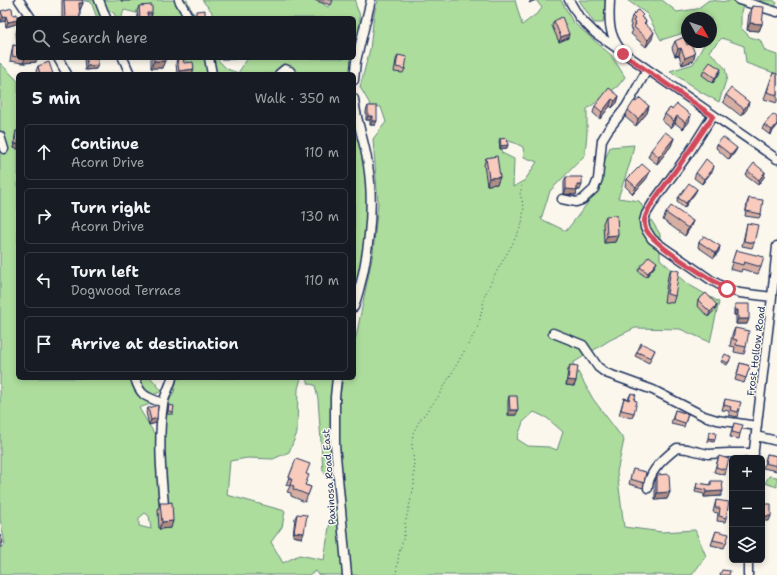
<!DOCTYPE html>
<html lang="en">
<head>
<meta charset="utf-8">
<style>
	body { margin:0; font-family:"Shantell Sans",sans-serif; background:#242831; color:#f1f3f6 }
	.controls { position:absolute; right:12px; bottom:12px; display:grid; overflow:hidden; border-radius:6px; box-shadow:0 2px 6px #0003 }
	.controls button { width:36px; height:36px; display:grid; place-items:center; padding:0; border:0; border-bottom:1px solid #363941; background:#171b24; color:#f1f3f6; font:20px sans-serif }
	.compass { position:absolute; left:681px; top:12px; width:36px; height:36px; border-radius:50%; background:#171b24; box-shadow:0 2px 6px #0003; rotate:130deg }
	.stop { position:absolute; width:12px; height:12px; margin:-9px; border:3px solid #d1495b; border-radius:50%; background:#fff }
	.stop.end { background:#d1495b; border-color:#fff; box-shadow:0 1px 4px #0008 }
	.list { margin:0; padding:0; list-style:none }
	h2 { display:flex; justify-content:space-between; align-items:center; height:52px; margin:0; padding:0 16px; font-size:17px }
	h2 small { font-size:13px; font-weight:400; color:#9ea1a6 }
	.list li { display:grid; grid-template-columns:26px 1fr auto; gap:12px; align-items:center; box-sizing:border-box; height:56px; margin:0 8px 8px; padding:0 8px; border:1px solid #363941; border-radius:6px }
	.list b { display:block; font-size:15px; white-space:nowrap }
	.list p { margin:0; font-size:13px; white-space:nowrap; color:#9ea1a6 }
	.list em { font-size:13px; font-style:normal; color:#9ea1a6 }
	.icon { flex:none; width:22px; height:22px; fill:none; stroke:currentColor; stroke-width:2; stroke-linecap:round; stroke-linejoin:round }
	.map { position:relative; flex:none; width:777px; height:575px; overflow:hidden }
	.search { position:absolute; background:#171b24; box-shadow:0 2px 6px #0003; left:16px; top:16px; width:340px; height:44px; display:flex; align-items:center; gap:10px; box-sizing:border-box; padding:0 14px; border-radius:6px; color:#9ea1a6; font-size:15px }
	.panel { position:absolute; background:#171b24; box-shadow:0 2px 6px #0003; left:16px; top:72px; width:340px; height:308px; border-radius:6px }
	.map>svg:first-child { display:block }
	.green { fill:#addd9c; stroke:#64867d; fill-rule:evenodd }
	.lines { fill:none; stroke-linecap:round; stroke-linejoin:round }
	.minor-casing { stroke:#1b2f5e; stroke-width:11 }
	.path { stroke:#1b2f5e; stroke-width:1; stroke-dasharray:1 3; stroke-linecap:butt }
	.minor { stroke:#fbf7ec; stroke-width:8 }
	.wall { fill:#d6afa2; stroke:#1b2f5e }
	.shaded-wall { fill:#ae8e84; stroke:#1b2f5e }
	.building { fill:#f9cbbc; stroke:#1b2f5e }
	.route { stroke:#d1495b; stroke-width:5 }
	.labels { text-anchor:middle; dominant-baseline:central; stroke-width:3; stroke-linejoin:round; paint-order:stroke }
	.street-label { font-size:10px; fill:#1b2f5e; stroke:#fbf7ec }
</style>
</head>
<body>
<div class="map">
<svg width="777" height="575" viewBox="0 0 777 575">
	<rect width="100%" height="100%" fill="#fbf7ec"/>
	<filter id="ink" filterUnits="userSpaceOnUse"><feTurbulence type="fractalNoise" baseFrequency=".025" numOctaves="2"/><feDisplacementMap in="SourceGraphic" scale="8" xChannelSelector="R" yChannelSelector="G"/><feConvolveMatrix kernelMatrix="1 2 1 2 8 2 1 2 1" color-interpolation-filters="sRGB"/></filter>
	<g filter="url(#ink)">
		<path class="green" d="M80,0H187L192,12L200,18H157L124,10L122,16V18H116L114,13L106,9L107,18H97L91,2Z
			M202,0H317L328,7L333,0H356C354,7 360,11 360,18C361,36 355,56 351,74H190L192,64L179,58H218L219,61L227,69L238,73L248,58H354V18H212V12Z
			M378,0H515L522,25L539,12L542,8L536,0H561L573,22L611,55L625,77L618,86L587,109V133L585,155L550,191L541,219L566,231L587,204L610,147L634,145L630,163L618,198L639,201L660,234V259L686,283L719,302L710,342L680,329L635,328L610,340L573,363L593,399L624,440L617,472L624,527L662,532L695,530L706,556L692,575H319L316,571L309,575H0V548L5,545L0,518V63L18,81V378H151L162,391L151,396L153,403L139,408L154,433L164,426L167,405L174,392L177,378H301L298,389L297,433L289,452L273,459L247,458L230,461L227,495L285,511L282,527L271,542L283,563L299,555L324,560L329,527L336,504L342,499C338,459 335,418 343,378H354V341L356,337L373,253L378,203L373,139L386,122L381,107L371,106L360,87L370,49L374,14ZM499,138L515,143L523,147L524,157L537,162L525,180L513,187L514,159L502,153ZM534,412L547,418L563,432L557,450L549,447L528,446L517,439L523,422ZM145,513L149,516L151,529L139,526V518Z
			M579,0H606L603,23H594Z
			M627,0H662L677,12L697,9L709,0L728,2L729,0H745L741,12V28L750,37L760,40L765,51L777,55V74L746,63L744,46L722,38L709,51L725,68L727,77L719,102L699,91L670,71L693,64L705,43L703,42H711V18H687V32L661,40L647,14Z
			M759,0H773L777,3L775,7Z
			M354,136C375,154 366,236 363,263C361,274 357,285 354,295Z
			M306,378H336L330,466L327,476L323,471L318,399L315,385L309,384Z
			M769,476L777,477V487L765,483Z"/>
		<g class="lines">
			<g class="minor-casing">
				<path id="minor" d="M19,0L31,18
					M99,0L106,18
					M179,0L189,18
					M569,0L579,17L595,33L777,159
					M610,0C609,19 608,33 620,49
					M739,0L777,12
					M58,58L67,74
					M123,58L130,74
					M209,58L212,74
					M279,74L285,69L290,71L292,74
					M354,80L356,61L371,0
					M354,99C356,121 365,142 368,165C375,209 368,264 354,307
					M713,115L689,153L654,201L646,214L644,221L645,228L652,239L663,247L711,280L727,289L740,293L772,297
					M0,136L4,149
					M562,199L576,202L582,200L594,189L598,179L602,140L608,130L626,107L647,70
					M553,333L583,345L598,367L606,373L653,390L704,416L717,420L757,426
					M135,378C140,396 146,397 163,403
					M337,378L335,397V445L347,575
					M756,436L777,441
					M753,458L772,297L777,246
					M648,488C648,472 665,457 677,448L687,449L708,454L729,453H754
					M164,505C161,473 158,437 163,405C164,396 170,387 172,378
					M748,560V575"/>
			</g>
			<path class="path" d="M396,575L399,553L404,536L405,524L414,486V465L412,444L413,433L420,420L438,397L477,329L480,319L485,295L494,276L512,245L522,224L524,207L520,194L522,186"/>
			<use href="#minor" class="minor"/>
		</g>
		<path class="wall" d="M62,0H82L83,3L80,10V18H62Z
			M316,0H333L331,5L316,1Z
			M139,6L152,13L151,17H148V18H138L137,11Z
			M752,6L762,24L759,31L747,30L749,13Z
			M1,11L13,15L18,20L16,24L6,27L5,21L1,22L0,15Z
			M632,16L642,18L646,21L645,24L652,39L646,47L631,34L633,30L630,28L631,25L630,23Z
			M554,21L568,38L559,42L552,26Z
			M17,29H18V58H38L36,62L23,63L10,61L12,50L13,45L17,46L16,33Z
			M675,41L693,61L682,65L679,55L675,56L672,48Z
			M398,55L405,69L403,73L394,72L396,60Z
			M84,58H97L96,69L85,70Z
			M151,58H165L162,68H151Z
			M177,58L184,63L192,74H177L176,63Z
			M38,66L53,74H37L36,71Z
			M704,70L719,74L713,83L702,75Z
			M773,73L777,74V103L764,99Z
			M726,95L747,109L741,116L723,102Z
			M619,96L617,103L612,108L610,106L600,119L593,113L595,106Z
			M636,102L649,106L647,113L636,126L625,117L628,110Z
			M368,106L375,125H370V120H366V111Z
			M670,108L689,122L683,129L675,123L671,128L662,121L665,114Z
			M777,117V126L770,135L762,129L764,125Z
			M16,131H18V149L14,148L15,136Z
			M674,138L671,146L657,164L648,157L651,150Z
			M500,139L507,148L500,149L499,142Z
			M717,144L737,148L735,152L729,160L716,148Z
			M486,158L500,177L497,184L487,185L484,165Z
			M713,170L702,184L694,178L696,173Z
			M748,171L765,172L764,177L758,185L746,176Z
			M566,177L580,190H577L576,195L564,194V181Z
			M647,178L633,194L625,186L627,179Z
			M697,189L695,193L684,208L677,202L678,198Z
			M749,198L761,214L759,218L745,216L747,203Z
			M666,213L693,221L690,228L685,236L663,220Z
			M606,216L618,235L615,242L604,243L603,223Z
			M747,223L754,243L752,248L742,246L746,228Z
			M699,242L719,251L714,258L698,247Z
			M736,250L761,267L758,274L742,269L741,272L730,269Z
			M655,266L646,277L638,271L640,267Z
			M671,269L675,296L673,303L664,302L668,276Z
			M698,300L717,305L715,310L708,317L697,305Z
			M735,304L747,324H736V315H734V309Z
			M735,328L746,347L744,354L734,352L735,347L730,346L732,335Z
			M655,350L649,363L635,356L637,352Z
			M722,360H730L727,365L721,362Z
			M740,363L750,366L744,383L735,380Z
			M570,365L576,381L574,386L566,385L568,370Z
			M631,393L634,400V413L632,418L619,415L624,398L628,399Z
			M509,396L516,415H508V401Z
			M725,399L738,412L737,417L729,415V411L722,410Z
			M169,405L173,412V414H167Z
			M148,408L157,418L156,423L149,425L146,412Z
			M675,410L688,414L684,427L671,424Z
			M734,423L740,434L739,439L730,437Z
			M767,454L777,456V471L763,468Z
			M719,456L726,470L725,475L714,472Z
			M296,459L306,474L305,485L311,487L305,502L291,496V493L287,492L290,486L286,485Z
			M633,469L644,483L643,488L629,484Z
			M657,475L670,492L667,499L655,500V482Z
			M711,481L721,496L704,497V494L695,492L697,483L709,485Z
			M716,500L726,518L725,522L717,521L718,513L713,512Z
			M160,503L171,528L159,529L158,510Z
			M297,514L302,538L293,536L295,518Z
			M716,531L726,543L724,548L711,545Z"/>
		<path class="shaded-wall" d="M121,0H131L130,1H121Z
			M531,0H536L529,3Z
			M79,3H83L80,10L77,11Z
			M147,13H152L151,17H146Z
			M6,16L5,21L1,22L3,17Z
			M18,20L16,24L6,27L8,22Z
			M750,23L762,24L759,31L747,30Z
			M654,32L652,39L646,47L648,40Z
			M569,34L568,38L559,42L561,37Z
			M681,48L679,55L675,56L678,49Z
			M695,54L693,61L682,65L685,58Z
			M25,58H38L36,62L23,63Z
			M221,58H235V59H221Z
			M154,61H165L162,68H151Z
			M98,65L96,69L85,70L87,66Z
			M194,69L192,74H178L179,71Z
			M721,69L719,74L713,83L715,78Z
			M619,96L617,103L612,108L615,101Z
			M612,99L610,106L600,119L602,112Z
			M749,102L747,109L741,116L744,109Z
			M649,106L647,113L636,126L638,119Z
			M691,115L689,122L683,129L685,122Z
			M368,116H372L370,120H366Z
			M677,116L675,123L671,128L674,121Z
			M372,121H377L375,125H370Z
			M777,124V126L770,135L772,130Z
			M674,138L671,146L657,164L659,157Z
			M15,144H18V149L14,148Z
			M508,145L507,148L500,149L501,146Z
			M737,148L735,152L729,160L731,155Z
			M714,166L713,170L702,184L704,179Z
			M650,171L647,178L633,194L636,187Z
			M765,172L764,177L758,185L759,180Z
			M500,177L497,184L487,185L489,178Z
			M577,185H582L580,190H577L576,195L564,194L566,189Z
			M697,189L695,193L684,208L686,203Z
			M693,221L690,228L685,236L688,228Z
			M618,235L615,242L604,243L607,236Z
			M720,246L719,251L714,258L716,253Z
			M657,262L655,266L646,277L648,273Z
			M717,305L715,310L708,317L710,312Z
			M735,310H738L736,315H734Z
			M738,319H749L747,324H736Z
			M568,380L576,381L574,386L566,385Z
			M510,410H518L516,415H508Z
			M157,418L156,423L149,425L151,420Z
			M708,438L715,439L714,442L707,441Z
			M723,491L721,496L704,497L706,492Z
			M670,492L667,499L655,500L657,493Z
			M762,516H771L769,521H762Z
			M173,521L171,528L159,529L162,522Z
			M294,532L304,533L302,538L293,536Z
			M3,542L1,547H0V543Z"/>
		<path class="building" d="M64,0H82L83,3H79L80,18H65Z
			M152,5V13H147L148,18H140L139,6Z
			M752,6L764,7L762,24L750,23Z
			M12,8L13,15L17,14L18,20L8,22L6,16L3,17L1,11Z
			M205,10V18H196V11Z
			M638,10L643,15L641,17L646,21L644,23L654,32L648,40L634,27L636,24L633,21L635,19L632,16Z
			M562,17L569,34L561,37L554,21Z
			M684,37L687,45L691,43L695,54L685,58L681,48L678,49L675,41Z
			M13,45L18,46V57L12,56Z
			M398,55L407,57L405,69L396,67Z
			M86,58H97L98,65L87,66Z
			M154,58H165V61H154Z
			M177,58H183L184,63L193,62L194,69L179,71Z
			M49,62L53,74H40L38,66Z
			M710,62L721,69L715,78L704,70Z
			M773,73L777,74V95L767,92Z
			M609,88L619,96L615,101L612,99L602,112L595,106Z
			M731,88L749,102L744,109L726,95Z
			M640,98L649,106L638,119L628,110L634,101L636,102Z
			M677,104L691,115L685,122L677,116L674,121L665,114L670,108L672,110Z
			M368,106H377V121H372V116H368Z
			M773,114L777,117V124L772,130L764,125Z
			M16,131H18V144H15Z
			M665,132L674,138L659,157L651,150Z
			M723,137L737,148L731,155L717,144Z
			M507,138L508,145L501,146L500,139Z
			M497,156L500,177L489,178L486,158Z
			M706,159L714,166L704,179L696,173Z
			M754,163L765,172L759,180L748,171Z
			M642,164L650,171L636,187L627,179Z
			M566,177H582V185H577V190L566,189Z
			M689,183L697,189L686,203L678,198Z
			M749,198L763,200L761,214L746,211Z
			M671,206L693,221L688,228L666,213Z
			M617,215L618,235L607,236L606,216Z
			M747,223L758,225L754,243L744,241Z
			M704,236L720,246L716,253L699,242Z
			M736,250L764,257L761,267L744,262L743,265L732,262Z
			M649,256L657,262L648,273L640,267Z
			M671,269L679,271L675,296L667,294Z
			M706,293L717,305L710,312L698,300Z
			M735,304H749V319H738V310H735Z
			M735,328L749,331L746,347L736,345L737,340L733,339Z
			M641,343L655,350L651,358L637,352Z
			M725,354L731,357L728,363L722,360Z
			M740,363L750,366L746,378L737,375Z
			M570,365L578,366L576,381L568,380Z
			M631,393L636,395L634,400L637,401L634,413L621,410L624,398L629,400Z
			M509,396H517L518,410H510Z
			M725,399L741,402L738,412L730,410L731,407L724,405Z
			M158,405L157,418L151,420L148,408Z
			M169,405L174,406L173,412L168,411Z
			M675,410L688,414L685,423L673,419Z
			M734,423L743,425L740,434L732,432Z
			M709,432L716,433L715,439L708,438Z
			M767,454L777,456V466L765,463Z
			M719,456L729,459L726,470L716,467Z
			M296,459L310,464L306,474L309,475L305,485L311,487L308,495L293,489L294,486L290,485L292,479L289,477Z
			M633,469L646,472L644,483L630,479Z
			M669,474L670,492L657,493V475Z
			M711,481H722L723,491L706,492V490L696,488L697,483L711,485Z
			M716,500L729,502L726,518L719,516L720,508H715Z
			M172,502L173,521L162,522L160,503H167Z
			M762,504H771V516H762Z
			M297,514L307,515L304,533L294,532Z
			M716,531L729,534L726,543L713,540Z
			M0,535L3,542L0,543Z
			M722,570L730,571L729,575H720Z"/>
	</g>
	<g class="lines" filter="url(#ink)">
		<path class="route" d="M623,54L713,116C700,135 687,155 673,174C664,187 652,200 646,215C644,219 644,223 645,227C649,243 710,279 727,289"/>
	</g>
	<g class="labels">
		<g class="street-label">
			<text transform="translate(756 351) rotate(-83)">Frost Hollow Road</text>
			<text transform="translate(329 477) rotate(-94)">Paxinosa Road East</text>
		</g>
	</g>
</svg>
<div class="controls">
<button>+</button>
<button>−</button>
<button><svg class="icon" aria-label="layers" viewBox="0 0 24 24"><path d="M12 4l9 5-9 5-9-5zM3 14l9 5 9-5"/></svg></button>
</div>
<svg class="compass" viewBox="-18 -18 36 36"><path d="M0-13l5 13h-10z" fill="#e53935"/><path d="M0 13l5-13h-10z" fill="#9ea1a6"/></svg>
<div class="stop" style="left:727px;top:289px"></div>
<div class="stop end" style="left:623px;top:54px"></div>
<div class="search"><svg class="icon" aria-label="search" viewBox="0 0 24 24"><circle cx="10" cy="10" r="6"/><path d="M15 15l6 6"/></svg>Search here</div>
<section class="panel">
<h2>5 min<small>Walk · 350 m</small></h2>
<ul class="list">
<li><svg class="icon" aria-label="ahead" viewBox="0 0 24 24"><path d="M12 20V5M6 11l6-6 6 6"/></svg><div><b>Continue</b><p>Acorn Drive</p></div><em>110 m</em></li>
<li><svg class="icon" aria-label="right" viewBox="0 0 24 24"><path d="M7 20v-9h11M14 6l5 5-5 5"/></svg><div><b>Turn right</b><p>Acorn Drive</p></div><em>130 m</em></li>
<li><svg class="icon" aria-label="left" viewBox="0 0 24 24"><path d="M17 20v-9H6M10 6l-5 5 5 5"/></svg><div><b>Turn left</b><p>Dogwood Terrace</p></div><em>110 m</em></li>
<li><svg class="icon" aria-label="arrive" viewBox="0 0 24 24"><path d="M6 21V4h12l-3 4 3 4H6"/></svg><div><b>Arrive at destination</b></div></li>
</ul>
</section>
</div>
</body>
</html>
